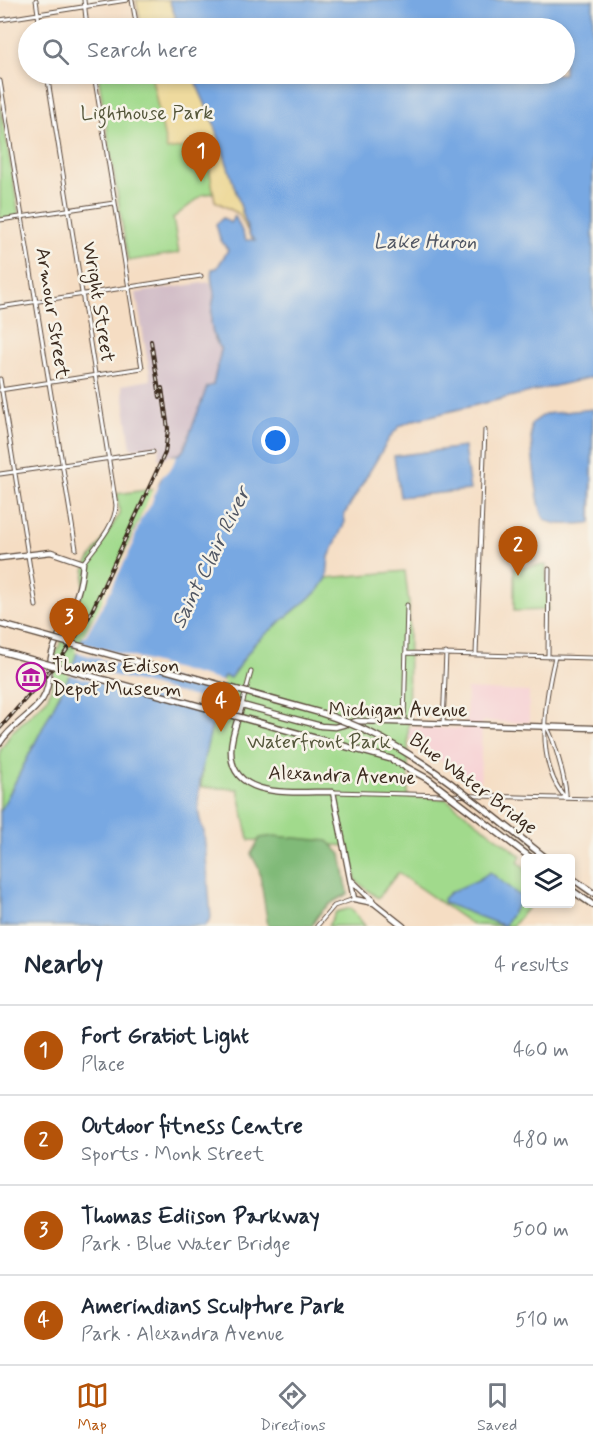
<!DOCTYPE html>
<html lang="en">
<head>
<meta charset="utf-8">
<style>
	body { margin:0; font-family:Mynerve,sans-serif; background:#f2f2f3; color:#1f2937 }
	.controls { position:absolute; right:18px; bottom:18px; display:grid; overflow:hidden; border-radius:6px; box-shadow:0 3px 9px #0003 }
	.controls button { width:54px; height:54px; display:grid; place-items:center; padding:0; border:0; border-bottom:2px solid #e0e1e3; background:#fff; color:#1f2937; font:30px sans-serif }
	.you { position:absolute; left:276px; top:441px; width:21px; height:21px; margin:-15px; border:4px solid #fff; border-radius:50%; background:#1a73e8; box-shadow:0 0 0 9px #1a73e833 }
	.badge { display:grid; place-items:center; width:39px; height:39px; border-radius:50%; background:#b45309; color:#fff; font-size:20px; font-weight:700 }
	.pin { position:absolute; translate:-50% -50px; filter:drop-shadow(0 2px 3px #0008) }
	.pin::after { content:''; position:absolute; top:32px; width:21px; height:18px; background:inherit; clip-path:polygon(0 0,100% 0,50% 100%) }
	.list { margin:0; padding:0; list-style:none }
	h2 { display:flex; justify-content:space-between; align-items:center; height:78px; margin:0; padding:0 24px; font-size:26px }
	h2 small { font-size:20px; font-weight:400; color:#747a83 }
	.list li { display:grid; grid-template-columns:39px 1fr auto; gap:18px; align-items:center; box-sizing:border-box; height:90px; padding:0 24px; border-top:2px solid #e0e1e3 }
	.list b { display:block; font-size:22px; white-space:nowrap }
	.list p { margin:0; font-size:20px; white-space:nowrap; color:#747a83 }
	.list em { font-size:20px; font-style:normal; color:#747a83 }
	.icon { flex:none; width:33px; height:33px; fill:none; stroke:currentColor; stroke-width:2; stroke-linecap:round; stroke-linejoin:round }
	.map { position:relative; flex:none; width:593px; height:926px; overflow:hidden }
	.search { position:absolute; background:#fff; box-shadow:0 3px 9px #0003; left:18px; right:18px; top:18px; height:66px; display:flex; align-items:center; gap:15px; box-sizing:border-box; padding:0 21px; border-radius:33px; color:#747a83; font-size:22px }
	.sheet { height:438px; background:#fff }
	nav { display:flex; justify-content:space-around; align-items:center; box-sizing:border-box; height:84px; border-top:2px solid #e0e1e3; background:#fff; font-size:16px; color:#747a83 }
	nav a { display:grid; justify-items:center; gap:3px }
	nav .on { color:#b45309 }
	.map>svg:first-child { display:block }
	.built { fill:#f7cfd3 }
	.industrial { fill:#d2bdc7 }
	.green { fill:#a1da8c; stroke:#6e8255; stroke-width:1.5 }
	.forest { fill:#80ba78; stroke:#5e724b; stroke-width:1.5 }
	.sand { fill:#eeda9e; stroke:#94825e; stroke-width:1.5 }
	.water { fill:#78a8e2; stroke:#5a6980; stroke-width:1.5 }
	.pier { fill:#f5ddc3 }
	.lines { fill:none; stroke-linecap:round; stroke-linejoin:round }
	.street-casing { stroke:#574537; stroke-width:5 }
	.secondary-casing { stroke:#574537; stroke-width:7 }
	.highway-casing { stroke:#574537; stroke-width:8 }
	.street { stroke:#fff; stroke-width:3 }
	.secondary { stroke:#fff; stroke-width:4.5 }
	.highway { stroke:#fff; stroke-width:5 }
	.rail-casing { stroke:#3b2a1e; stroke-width:4 }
	.rail { stroke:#f7f3e8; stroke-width:1.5; stroke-dasharray:4.5; stroke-linecap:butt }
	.highway-bridge-casing { stroke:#574537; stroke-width:8; stroke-linecap:butt }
	.highway-bridge { stroke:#fff; stroke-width:5 }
	.labels { text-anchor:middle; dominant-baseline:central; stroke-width:5; stroke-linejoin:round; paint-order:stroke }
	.park-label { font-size:20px; fill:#54563a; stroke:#f7f3e8 }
	.street-label { font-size:20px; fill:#3b2a1e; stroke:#f7f3e8 }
	.poi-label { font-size:20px; fill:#3b2a1e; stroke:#f7f3e8; text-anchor:start }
	.water-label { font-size:21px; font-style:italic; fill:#505663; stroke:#f7f3e8 }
</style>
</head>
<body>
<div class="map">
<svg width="593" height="926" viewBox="0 0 593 926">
	<rect width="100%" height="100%" fill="#f7f3e8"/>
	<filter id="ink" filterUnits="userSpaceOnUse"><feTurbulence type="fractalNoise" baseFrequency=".0167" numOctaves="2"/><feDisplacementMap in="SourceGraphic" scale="12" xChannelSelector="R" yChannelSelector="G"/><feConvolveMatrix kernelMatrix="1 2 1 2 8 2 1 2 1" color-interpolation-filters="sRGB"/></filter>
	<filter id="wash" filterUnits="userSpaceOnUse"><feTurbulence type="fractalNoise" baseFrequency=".008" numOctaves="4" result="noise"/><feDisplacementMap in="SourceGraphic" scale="24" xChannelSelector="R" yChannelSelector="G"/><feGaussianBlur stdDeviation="1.35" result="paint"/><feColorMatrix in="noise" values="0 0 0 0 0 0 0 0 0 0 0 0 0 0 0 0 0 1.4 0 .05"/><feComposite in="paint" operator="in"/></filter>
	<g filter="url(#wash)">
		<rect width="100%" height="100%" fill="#f5ddc3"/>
		<path class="built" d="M467,689L529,692V723L482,721L480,788L407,737V727L466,729Z"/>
		<path class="industrial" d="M210,282L214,296L210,317L214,339L221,350L216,379L213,385L207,387L184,449L181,454L158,459L160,445L131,449L122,385L151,380L136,293Z"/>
		<path class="green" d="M98,74H192L235,188L203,195L173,218L179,253L128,261Z
			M0,101L19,216L0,219Z
			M155,489L69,676L0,812V751L11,733L47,699L52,685L54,658L82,594L86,565L120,514L117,494Z
			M546,565L548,610L514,611V568Z
			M405,571L409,604L408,797L446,799L521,856L518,862L525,868L526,904H531L512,926L473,925L398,873L378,898L356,881L349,846L249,840L238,789L201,787L203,760L221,692L217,690L224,676L233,674L255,643L319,590L327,578Z
			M351,908L365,926H328L336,912Z"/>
		<path class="forest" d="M274,836L328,841L341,854L348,894C331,902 320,909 312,926H268L259,869L251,854L260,838Z"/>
		<path class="sand" d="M136,0H179L182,28H142Z
			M151,74H200L250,236L239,214L215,201L205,144L167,150Z"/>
		<path class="water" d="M169,0H593V377L414,420L400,426L390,437L344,515L345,522L329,557L327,578L319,590L255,643L230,678L224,676L217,690L222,691C213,724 187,802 204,831L211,918L205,926H0V812L69,676L82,638L110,589L133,533L173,455L180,454L184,449L207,387L213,385L221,350C208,330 210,316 214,297C215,288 209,282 212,269L217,268L228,250L220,239L216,224L223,218L230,223L235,216L246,240H255L250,236L215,126L192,74H564V28H174L173,19L176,18Z
			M593,409L591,523C577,523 557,528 545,519C537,514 530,435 531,424L545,414Z
			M464,447L470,490L400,497L394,456Z
			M490,872L522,898L504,926L444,903L443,899L449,893L478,880Z"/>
		<path class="pier" d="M177,455L172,467L160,479L151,505L140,521L132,547L106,600L85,637L82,638L101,603L106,587L125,552L165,461L168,456Z
			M78,642L225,682L221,688L224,693L75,652Z
			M71,664L221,704L218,715L67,674Z"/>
	</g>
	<g filter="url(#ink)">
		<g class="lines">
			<g class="street-casing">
				<path id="street" d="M36,0L40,28
					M84,0L87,28
					M132,0L137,28
					M0,20L127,0
					M47,74L116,505C116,525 94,548 83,563
					M0,81L76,549
					M0,220L114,203
					M0,307L201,276
					M0,379L36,606
					M0,390L142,368L94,74
					M0,474L153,452
					M407,653L593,658
					M476,654L485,430
					M548,656L549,569
					M555,657C545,698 534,764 566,798
					M242,705L251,672
					M404,723L407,605
					M443,724L446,653
					M546,726C554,737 567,785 566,798
					M334,792L593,799
					M317,926L334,906L354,899"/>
			</g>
			<g class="secondary-casing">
				<path id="secondary" d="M0,558L51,552L83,563C80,604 65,615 53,650C47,667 52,685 42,700C30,717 12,724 0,743
					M352,881L372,900
					M403,926L374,903L354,899L333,792C299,791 230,802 231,750C231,735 238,719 242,705L321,726L335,727L357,721L593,728"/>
			</g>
			<g class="highway-casing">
				<path id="highway" d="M0,624L18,629
					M570,877L593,893
					M570,889L593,905"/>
			</g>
			<use href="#street" class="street"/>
			<use href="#secondary" class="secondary"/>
			<use href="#highway" class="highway"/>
			<g class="rail-casing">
				<path id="rail" d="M151,341L160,397
					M0,728L62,657L89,617L165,453L168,429L162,388"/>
			</g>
			<use href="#rail" class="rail"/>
			<g class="highway-bridge-casing">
				<path id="highway-bridge" d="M18,629L321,713C408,740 476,803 546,858
					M0,651L391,759L428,779L531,858"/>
			</g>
			<use href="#highway-bridge" class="highway-bridge"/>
		</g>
	</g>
	<defs>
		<g id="museum-ring" transform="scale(1.5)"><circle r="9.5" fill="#f7f3e8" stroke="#b5179e" stroke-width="1.5"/><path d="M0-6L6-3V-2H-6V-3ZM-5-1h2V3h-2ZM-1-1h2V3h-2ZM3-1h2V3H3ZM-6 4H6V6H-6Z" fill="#b5179e"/></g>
	</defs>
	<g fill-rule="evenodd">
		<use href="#museum-ring" x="31" y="677"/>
	</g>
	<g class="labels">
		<g class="park-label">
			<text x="147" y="113">Lighthouse Park</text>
			<text x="319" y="742">Waterfront Park</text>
		</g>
		<g class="street-label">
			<text transform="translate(98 302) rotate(81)">Wright Street</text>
			<text transform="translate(52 313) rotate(81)">Armour Street</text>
			<text x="398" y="710">Michigan Avenue</text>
			<text transform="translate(342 776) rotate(2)">Alexandra Avenue</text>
			<text transform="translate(473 784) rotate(37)">Blue Water Bridge</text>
		</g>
		<g class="poi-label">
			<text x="52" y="666">Thomas Edison<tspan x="52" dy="23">Depot Museum</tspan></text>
		</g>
		<g class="water-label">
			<text x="425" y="242">Lake Huron</text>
			<text transform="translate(211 558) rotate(-64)">Saint Clair River</text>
		</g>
	</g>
</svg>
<div class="controls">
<button><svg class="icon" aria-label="layers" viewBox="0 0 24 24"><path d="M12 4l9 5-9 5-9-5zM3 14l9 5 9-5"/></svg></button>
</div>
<div class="you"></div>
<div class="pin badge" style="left:201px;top:182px">1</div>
<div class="pin badge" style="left:518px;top:576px">2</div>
<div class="pin badge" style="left:69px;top:648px">3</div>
<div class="pin badge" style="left:221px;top:732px">4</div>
<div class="search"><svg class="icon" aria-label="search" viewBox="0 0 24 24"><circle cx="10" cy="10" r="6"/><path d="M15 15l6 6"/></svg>Search here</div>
</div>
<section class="sheet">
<h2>Nearby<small>4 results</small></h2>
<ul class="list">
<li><span class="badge">1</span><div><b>Fort Gratiot Light</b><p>Place</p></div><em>460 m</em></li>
<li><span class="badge">2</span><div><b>Outdoor fitness Centre</b><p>Sports · Monk Street</p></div><em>480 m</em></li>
<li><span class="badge">3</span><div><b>Thomas Ediison Parkway</b><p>Park · Blue Water Bridge</p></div><em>500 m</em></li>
<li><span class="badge">4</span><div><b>Amerindians Sculpture Park</b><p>Park · Alexandra Avenue</p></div><em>510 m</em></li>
</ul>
</section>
<nav>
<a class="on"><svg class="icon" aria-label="map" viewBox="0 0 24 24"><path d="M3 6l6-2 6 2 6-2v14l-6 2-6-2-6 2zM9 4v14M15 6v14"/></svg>Map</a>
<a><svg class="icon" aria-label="directions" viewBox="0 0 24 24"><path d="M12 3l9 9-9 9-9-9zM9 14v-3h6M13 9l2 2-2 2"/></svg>Directions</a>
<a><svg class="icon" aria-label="saved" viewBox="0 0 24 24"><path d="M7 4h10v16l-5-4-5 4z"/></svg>Saved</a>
</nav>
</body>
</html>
